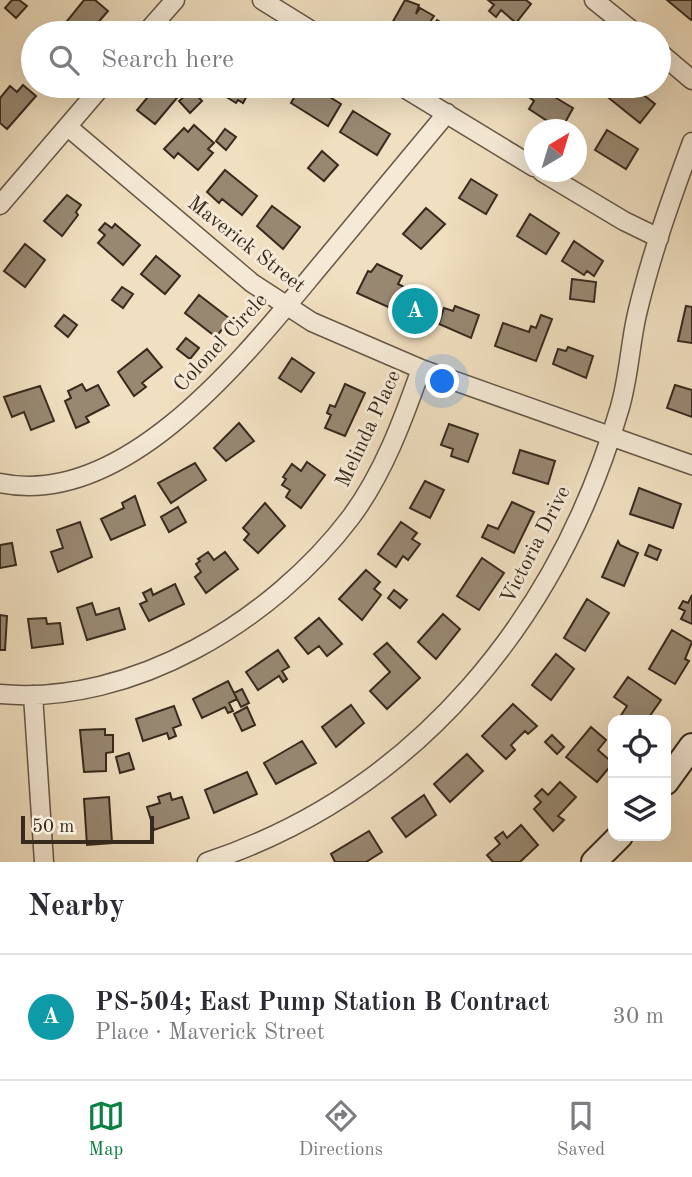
<!DOCTYPE html>
<html lang="en">
<head>
<meta charset="utf-8">
<style>
	body { margin:0; font-family:"Old Standard TT",serif; background:#f7f7f7; color:#2b2b33 }
	.controls { position:absolute; right:21px; bottom:21px; display:grid; overflow:hidden; border-radius:14px; box-shadow:0 7px 28px #0002 }
	.controls button { width:63px; height:63px; display:grid; place-items:center; padding:0; border:0; border-bottom:2px solid #e1e1e2; background:#fff; color:#2b2b33; font:35px sans-serif }
	.compass { position:absolute; left:524px; top:119px; width:63px; height:63px; border-radius:50%; background:#fff; box-shadow:0 7px 28px #0002; rotate:38deg }
	.scale { position:absolute; left:21px; bottom:18px; width:133px; box-sizing:border-box; padding-left:7px; border:4px solid #382a1d; border-top:0; font-size:19px; line-height:24px; white-space:nowrap; color:#382a1d; -webkit-text-stroke:5px #f5ead6; paint-order:stroke }
	.you { position:absolute; left:443px; top:382px; width:24px; height:24px; margin:-18px; border:5px solid #fff; border-radius:50%; background:#1a73e8; box-shadow:0 0 0 10px #1a73e833 }
	.badge { display:grid; place-items:center; width:46px; height:46px; border-radius:50%; background:#0b8043; color:#fff; font-size:23px; font-weight:700 }
	.pin { position:absolute; translate:-50% -50%; border:4px solid #fff; box-shadow:0 2px 7px #0006 }
	.list { margin:0; padding:0; list-style:none }
	h2 { display:flex; justify-content:space-between; align-items:center; height:91px; margin:0; padding:0 28px; font-size:30px }
	h2 small { font-size:23px; font-weight:400; color:#7c7c81 }
	.list li { display:grid; grid-template-columns:46px 1fr auto; gap:21px; align-items:center; box-sizing:border-box; height:126px; padding:0 28px; border-top:2px solid #e1e1e2 }
	.list b { display:block; font-size:26px; white-space:nowrap }
	.list p { margin:0; font-size:23px; white-space:nowrap; color:#7c7c81 }
	.list em { font-size:23px; font-style:normal; color:#7c7c81 }
	.icon { flex:none; width:38px; height:38px; fill:none; stroke:currentColor; stroke-width:2; stroke-linecap:round; stroke-linejoin:round }
	.map { position:relative; flex:none; width:692px; height:862px; overflow:hidden }
	.search { position:absolute; background:#fff; box-shadow:0 7px 28px #0002; left:21px; right:21px; top:21px; height:77px; display:flex; align-items:center; gap:18px; box-sizing:border-box; padding:0 24px; border-radius:38px; color:#7c7c81; font-size:26px }
	.sheet { height:217px; background:#fff }
	nav { display:flex; justify-content:space-around; align-items:center; box-sizing:border-box; height:98px; border-top:2px solid #e1e1e2; background:#fff; font-size:19px; color:#7c7c81 }
	nav a { display:grid; justify-items:center; gap:4px }
	nav .on { color:#0b8043 }
	.map>svg:first-child { display:block }
	.building { fill:#988872; stroke:#382a1d; stroke-width:2 }
	.lines { fill:none; stroke-linecap:round; stroke-linejoin:round }
	.street-casing { stroke:#665746; stroke-width:21 }
	.secondary-casing { stroke:#382a1d; stroke-width:28 }
	.street { stroke:#f5ead6; stroke-width:18 }
	.secondary { stroke:#f5ead6; stroke-width:24 }
	.labels { text-anchor:middle; dominant-baseline:central; stroke-width:6; stroke-linejoin:round; paint-order:stroke }
	.street-label { font-size:21px; fill:#382a1d; stroke:#f5ead6 }
</style>
</head>
<body>
<div class="map">
<svg width="692" height="862" viewBox="0 0 692 862">
	<rect width="100%" height="100%" fill="#f0dfc0"/>
	<filter id="stains"><feTurbulence type="fractalNoise" baseFrequency=".00286" numOctaves="4"/><feColorMatrix values="0 0 0 0 .2 0 0 0 0 .09 0 0 0 0 .02 0 0 0 .5 -.17"/></filter>
	<radialGradient id="worn" r=".72"><stop offset=".6" stop-color="#630" stop-opacity="0"/><stop offset="1" stop-color="#630" stop-opacity=".3"/></radialGradient>
	<path class="building" d="M12,0H19L27,6L16,18L5,8Z
		M84,0H95L108,11L89,33H82L67,21Z
		M405,0L419,5L416,14L420,8L434,16L430,22L434,25L437,20L452,29L449,33H404L391,25Z
		M488,0H526L531,4L516,23L501,10L496,17L489,11L494,5Z
		M667,0H692V19L691,20Z
		M23,85L36,96L7,129L0,123V98L10,86L17,92Z
		M157,86H173L181,93L155,124L137,110Z
		M224,86H245L244,89L249,92L243,103L238,100L236,103L220,93Z
		M301,86H312L341,104L328,126L291,103Z
		M536,86L573,108L561,130L529,109L534,101L529,97Z
		M613,86H632L655,104L640,123L605,95Z
		M192,90L202,101L190,113L179,101Z
		M353,111L390,134L377,155L340,132Z
		M194,125L214,143L208,149L213,153L198,170L178,153L174,158L164,149L184,128L188,132Z
		M225,129L236,137L226,150L216,141Z
		M607,130L638,149L626,169L595,150Z
		M322,151L338,165L324,181L308,168Z
		M225,170L257,196L242,215L222,199L219,203L207,192Z
		M471,179L497,195L486,214L459,198Z
		M67,195L81,205L76,212L78,215L62,236L44,221Z
		M272,206L300,227L283,249L257,226Z
		M426,208L445,224L421,249L403,234Z
		M530,214L559,233L546,254L517,236Z
		M105,223L112,228L115,224L140,245L123,265L98,243L105,235L99,230Z
		M574,241L603,261L594,276L587,271L584,275L562,261Z
		M25,244L45,260L25,287L4,271Z
		M156,256L180,276L165,294L141,274Z
		M377,264L402,276L398,284L406,288L397,311L357,293L368,271L371,272Z
		M572,279L596,282L594,302L570,299Z
		M122,287L133,294L123,308L112,300Z
		M199,295L230,319L216,337L185,313Z
		M411,301L424,306L418,320L406,315Z
		M455,306L479,315L471,338L439,324L444,308L453,311Z
		M686,306L692,307V343L678,341Z
		M64,315L77,325L68,337L55,326Z
		M541,315L552,319L536,361L495,346L503,323L529,332L531,326L536,328Z
		M186,338L199,348L190,359L177,349Z
		M568,347L593,356L586,378L553,364L558,349L566,351Z
		M147,349L162,367L142,383L146,387L134,396L118,372Z
		M292,358L314,373L301,392L279,378Z
		M82,384L86,391L98,385L109,405L86,417L89,422L76,428L65,401L71,398L68,391Z
		M345,384L365,393L345,436L325,428L331,415L327,413L330,405L335,407Z
		M675,385L692,390V417L667,408Z
		M40,386L54,421L31,430L24,412L12,417L4,397Z
		M239,423L254,441L226,461L214,448Z
		M449,424L478,434L468,462L451,456L453,449L441,445Z
		M520,450L555,461L548,484L513,473Z
		M307,462L325,475L301,508L286,497L290,490L282,485L286,479L283,477L292,464L301,471Z
		M195,463L206,480L171,503L158,483Z
		M425,481L444,490L430,518L410,508Z
		M639,488L681,504L673,528L630,514Z
		M135,496L145,525L111,540L101,519L124,508L122,503Z
		M512,502L534,512L514,553L482,537L488,525L498,529Z
		M265,503L285,526L258,553L244,540L249,534L243,528Z
		M178,507L186,522L169,532L161,517Z
		M80,522L92,557L58,572L51,552L63,548L57,530Z
		M401,522L417,533L412,539L420,544L408,560L403,556L396,567L378,554Z
		M618,541L620,545L638,553L624,586L602,577Z
		M12,543L16,565L0,568V545Z
		M649,545L661,550L657,560L645,555Z
		M208,552L214,560L225,552L238,569L206,593L195,577L201,572L196,564L200,561L198,559Z
		M482,558L504,573L479,610L457,596Z
		M366,570L380,582L374,589L381,595L362,620L339,599Z
		M175,584L184,604L149,621L140,604L147,601L143,593L151,589L153,595Z
		M394,590L407,600L400,608L388,598Z
		M692,595V624L681,619L685,611L679,608L683,601L688,603Z
		M587,599L609,613L585,651L564,638Z
		M92,603L96,615L119,608L125,629L87,640L77,608Z
		M443,614L460,629L436,659L418,642Z
		M0,615L7,616L5,650H0Z
		M46,618L47,624L60,623L63,644L32,648L28,619Z
		M319,618L342,644L327,656L319,646L308,654L295,638Z
		M672,630L692,642L685,659L689,661L675,684L649,669Z
		M387,643L420,678L387,709L370,691L390,672L374,654Z
		M278,650L289,667L282,671L287,679L283,682L279,676L258,690L246,672Z
		M556,654L574,669L551,700L532,685Z
		M628,677L661,700L647,720H618L627,706L614,697Z
		M228,681L237,699L229,703L233,711L228,713L225,707L202,718L193,699Z
		M242,689L249,703L241,707L234,693Z
		M513,704L537,726L528,734L525,731L511,745L515,750L506,759L482,736Z
		M351,705L364,723L336,747L322,727Z
		M174,706L181,725L173,728L176,736L169,739L167,733L143,741L136,719Z
		M247,707L255,725L242,731L234,714Z
		M591,727L606,740L598,750L613,763L597,782L566,757Z
		M105,729V735H113V752L106,753V771L84,772L80,730Z
		M552,735L564,747L557,754L545,742Z
		M302,741L316,763L276,784L264,763Z
		M129,753L134,769L120,773L116,757Z
		M467,754L483,771L450,802L434,784Z
		M247,772L257,794L214,813L205,790Z
		M560,782L576,797L558,816L564,820L553,831L534,809L541,802L535,796L542,789L548,795Z
		M170,793L172,800L182,797L189,818L154,830L147,807L160,803L158,797Z
		M424,795L436,815L406,837L392,818Z
		M109,797L112,843L87,845L84,799Z
		M521,825L538,845L520,862H493L487,855L500,844L495,838L503,832L507,838Z
		M369,831L382,852L366,862H335L331,854Z"/>
	<g class="lines">
		<g class="street-casing">
			<path id="street" d="M262,0L315,33
				M594,0L635,33
				M146,33L175,0
				M659,52L692,80
				M401,86L534,167
				M68,127L252,283L312,322L421,369L692,465
				M542,172L624,221L659,238
				M0,205L102,86
				M0,483C129,510 252,347 324,261C365,212 406,162 447,113
				M0,694C133,706 273,620 351,517C383,474 403,420 421,369
				M33,695L44,862
				M207,862C418,792 559,617 620,407C629,376 630,344 637,314C651,255 671,199 692,142"/>
		</g>
		<g class="secondary-casing">
			<path id="secondary" d="M666,782L692,746
				M594,862L620,836"/>
		</g>
		<use href="#street" class="street"/>
		<use href="#secondary" class="secondary"/>
	</g>
	<g class="labels">
		<g class="street-label">
			<text transform="translate(246 245) rotate(38)">Maverick Street</text>
			<text transform="translate(221 343) rotate(-47)">Colonel Circle</text>
			<text transform="translate(369 429) rotate(-65)">Melinda Place</text>
			<text transform="translate(536 545) rotate(-63)">Victoria Drive</text>
		</g>
	</g>
	<rect width="100%" height="100%" filter="url(#stains)"/>
	<rect width="100%" height="100%" fill="url(#worn)"/>
</svg>
<div class="controls">
<button><svg class="icon" aria-label="locate" viewBox="0 0 24 24"><circle cx="12" cy="12" r="6"/><path d="M12 2v4M12 18v4M2 12h4M18 12h4"/></svg></button>
<button><svg class="icon" aria-label="layers" viewBox="0 0 24 24"><path d="M12 4l9 5-9 5-9-5zM3 14l9 5 9-5"/></svg></button>
</div>
<svg class="compass" viewBox="-18 -18 36 36"><path d="M0-13l5 13h-10z" fill="#e53935"/><path d="M0 13l5-13h-10z" fill="#7c7c81"/></svg>
<div class="scale">50 m</div>
<div class="you"></div>
<div class="pin badge" style="left:415px;top:311px;background:#0f9aa8">A</div>
<div class="search"><svg class="icon" aria-label="search" viewBox="0 0 24 24"><circle cx="10" cy="10" r="6"/><path d="M15 15l6 6"/></svg>Search here</div>
</div>
<section class="sheet">
<h2>Nearby<small></small></h2>
<ul class="list">
<li><span class="badge" style="background:#0f9aa8">A</span><div><b>PS-504; East Pump Station B Contract</b><p>Place · Maverick Street</p></div><em>30 m</em></li>
</ul>
</section>
<nav>
<a class="on"><svg class="icon" aria-label="map" viewBox="0 0 24 24"><path d="M3 6l6-2 6 2 6-2v14l-6 2-6-2-6 2zM9 4v14M15 6v14"/></svg>Map</a>
<a><svg class="icon" aria-label="directions" viewBox="0 0 24 24"><path d="M12 3l9 9-9 9-9-9zM9 14v-3h6M13 9l2 2-2 2"/></svg>Directions</a>
<a><svg class="icon" aria-label="saved" viewBox="0 0 24 24"><path d="M7 4h10v16l-5-4-5 4z"/></svg>Saved</a>
</nav>
</body>
</html>
